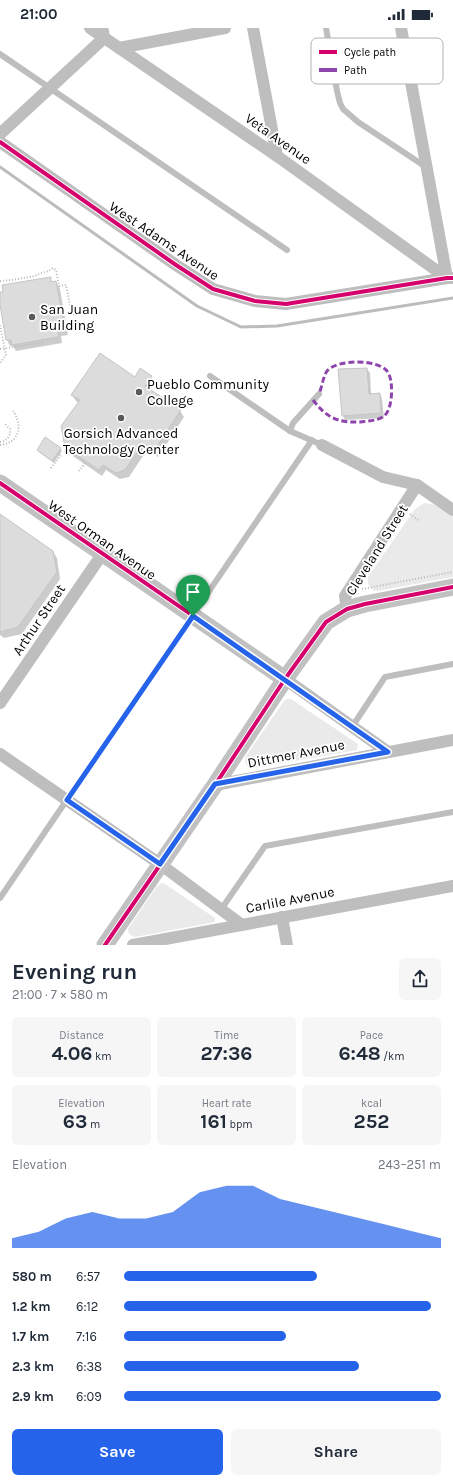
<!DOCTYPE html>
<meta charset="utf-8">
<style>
body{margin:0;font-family:Karla,sans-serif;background:#f6f6f7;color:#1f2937;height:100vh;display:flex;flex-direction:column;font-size:15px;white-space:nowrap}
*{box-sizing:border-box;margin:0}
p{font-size:13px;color:#747a83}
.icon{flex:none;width:22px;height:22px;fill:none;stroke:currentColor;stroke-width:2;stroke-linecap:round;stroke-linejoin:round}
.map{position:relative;height:917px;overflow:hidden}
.details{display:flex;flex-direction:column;background:#fff;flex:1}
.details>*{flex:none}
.pin{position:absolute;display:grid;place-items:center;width:34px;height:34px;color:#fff;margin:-41px -17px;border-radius:50% 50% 50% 0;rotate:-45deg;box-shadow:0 0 4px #0007}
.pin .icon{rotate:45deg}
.round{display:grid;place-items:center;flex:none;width:42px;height:42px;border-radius:6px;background:#f6f6f7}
.headline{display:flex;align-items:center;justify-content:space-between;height:68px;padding:0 12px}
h1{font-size:22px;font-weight:700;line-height:30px}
.stats{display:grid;grid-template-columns:repeat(3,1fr);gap:6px;height:68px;padding:4px 12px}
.stats div{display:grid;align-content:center;border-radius:6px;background:#f6f6f7;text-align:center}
.stats b{font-size:20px;font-weight:700}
.stats small{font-size:11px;font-weight:400}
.stats p{font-size:11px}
.chart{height:112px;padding:8px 12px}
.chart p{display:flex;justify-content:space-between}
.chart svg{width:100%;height:72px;margin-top:4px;fill:#2563eb;opacity:.7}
.button{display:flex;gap:8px;margin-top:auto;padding:8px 12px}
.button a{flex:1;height:46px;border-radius:6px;background:#2563eb;color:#fff;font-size:16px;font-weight:700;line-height:46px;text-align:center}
.button a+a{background:#f6f6f7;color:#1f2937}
ul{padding:0 12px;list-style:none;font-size:13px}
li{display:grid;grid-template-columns:64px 48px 1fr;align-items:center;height:30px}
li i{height:10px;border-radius:5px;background:#2563eb}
.status{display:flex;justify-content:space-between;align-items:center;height:28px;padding:0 20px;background:#fff;direction:ltr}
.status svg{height:11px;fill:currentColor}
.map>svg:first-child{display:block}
</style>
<div class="status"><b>21:00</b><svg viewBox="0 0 49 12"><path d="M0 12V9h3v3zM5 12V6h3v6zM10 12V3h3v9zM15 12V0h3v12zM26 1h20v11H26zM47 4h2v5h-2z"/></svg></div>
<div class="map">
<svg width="453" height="917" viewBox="0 0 453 917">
<rect width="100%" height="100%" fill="#fff"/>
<!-- green -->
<g fill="#eaeaea">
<path d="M425 475 435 477 453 489V549L378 563 373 562 368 556V549L415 481 421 477Z"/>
<path d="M287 671H291L358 716 357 722 255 740 248 739 245 734 246 728 284 673Z"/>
<path d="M162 855 165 856 215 890V894L135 909 129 906 128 901 157 858Z"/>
</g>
<!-- shadow -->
<g fill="#0003">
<path d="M50 250 53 255 56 254 60 261 68 307 61 308 62 315 16 323 13 318H10L7 312 0 265Z"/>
<path d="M367 341 370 345 371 366H380L382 371 384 390 345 392 343 388Z"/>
<path d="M151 349 155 355 150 362 180 383 184 389 158 429 147 422 129 449 120 451 106 442 102 448 70 426 66 419 79 375 76 373 72 367 135 350Z"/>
<path d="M60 420 62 423 54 435 40 425 38 422Z"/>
<path d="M0 487 53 524 57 530 60 551 22 606 4 610 0 607Z"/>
</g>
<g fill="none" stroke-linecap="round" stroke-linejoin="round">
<!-- stream -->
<path stroke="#bcbcbc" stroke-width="3" d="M0 139 197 278 241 299 277 298 453 270"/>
</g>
<!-- building -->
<g fill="#dcdcdc" stroke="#c5c5c5">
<path d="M51 249V254L56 253 65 301 58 302 59 309 12 317 11 312H6L0 277V264H3L2 257Z"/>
<path d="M100 325 135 349 140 340 152 348 145 358 181 382 154 423 143 416 125 442 116 445 103 437 99 442 65 419 61 398 80 372 71 367Z"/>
<path d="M367 340 369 366 380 365 381 385 342 388 338 341Z"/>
<path d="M45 409 61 420 52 433 37 422Z"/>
<path d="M0 486 53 523 57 544 18 599 0 604Z"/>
</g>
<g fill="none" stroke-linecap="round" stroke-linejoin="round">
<!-- path -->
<g stroke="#b8b8b8" stroke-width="2" stroke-dasharray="1 2" stroke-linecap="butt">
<path d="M0 253 12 252 35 248C41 244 47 245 53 240L56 242 59 258 66 257 72 287 84 284"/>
<path d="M0 297 6 327 0 335"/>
<path d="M0 321 44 314"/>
<path d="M0 414C7 413 11 408 10 401L4 395"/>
<path d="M0 417C20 415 23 397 13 383"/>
<path d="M51 440 61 427 57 425"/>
<path d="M79 443 86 434"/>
<path d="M410 486 418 492"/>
<path d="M362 561 453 544"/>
</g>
<!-- lane -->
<g stroke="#bebebe" stroke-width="6">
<path d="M326 0 337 63 340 75 343 81 358 94 426 139"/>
<path d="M0 26 287 222"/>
<path d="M210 348 290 403 322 417"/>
<path d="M290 403 293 395 319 366"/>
<path d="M352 699 385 649 453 636"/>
<path d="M0 870 312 412"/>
<path d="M222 880 265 818 453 784"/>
</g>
<!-- street -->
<g stroke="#bebebe" stroke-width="12">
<path d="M90 0 277 128 447 250"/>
<path d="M253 0 277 128"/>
<path d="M401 0 447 250"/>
<path d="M119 20 225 0"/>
<path d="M0 106 104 10 103 3"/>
<path d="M0 114 176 237 213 261 255 273 286 276 447 250H453"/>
<path d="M322 417 383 449 417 457 453 482"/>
<path d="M347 581 345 568 417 457"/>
<path d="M285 651 388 724"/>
<path d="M0 675 103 525"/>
<path d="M0 726 160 836 242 897"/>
<path d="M215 757 453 712"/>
<path d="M282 889 287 917"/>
<path d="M133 917 453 858"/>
</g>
<!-- secondary -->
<g stroke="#c1c1c1" stroke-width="17">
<path d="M0 455 285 651"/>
<path d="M105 917 215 757 285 651 326 594 347 581 365 576 453 559"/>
</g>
<!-- quiet -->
<path stroke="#8e44ad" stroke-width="3" stroke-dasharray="6 3" stroke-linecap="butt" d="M313 372C327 390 338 395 360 394 367 393 378 393 384 388 393 382 394 351 387 343 377 331 337 331 327 343 323 349 322 359 319 366"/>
<defs>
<g id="cycleway">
<path d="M0 114 176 237 213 261 255 273 286 276 447 250H453"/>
<path d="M0 455 285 651 388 724"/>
<path d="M105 917 215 757 285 651 326 594 347 581 365 576 453 559"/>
</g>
</defs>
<!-- cycleway casing -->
<use href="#cycleway" stroke="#fff" stroke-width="6"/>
<!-- cycleway -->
<use href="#cycleway" stroke="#d6006c" stroke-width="4"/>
</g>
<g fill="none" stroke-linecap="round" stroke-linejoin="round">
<defs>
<path id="route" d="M193 588 388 724 215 756 160 836 67 772Z"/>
</defs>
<!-- route casing -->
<use href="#route" stroke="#fff" stroke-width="8"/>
<!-- route -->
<use href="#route" stroke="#2563eb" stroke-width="5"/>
</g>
<!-- markers -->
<g fill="#595959" stroke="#fff" stroke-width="1.5">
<circle cx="32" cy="289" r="4"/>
<circle cx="139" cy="364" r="4"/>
<circle cx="121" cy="390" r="4"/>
</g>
<g text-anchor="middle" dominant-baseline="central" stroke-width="3.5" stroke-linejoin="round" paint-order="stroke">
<!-- street labels -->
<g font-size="14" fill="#000" stroke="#fff">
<text transform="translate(278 111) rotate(35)">Veta Avenue</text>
<text transform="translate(164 213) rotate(34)">West Adams Avenue</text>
<text transform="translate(102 512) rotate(35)">West Orman Avenue</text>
<text transform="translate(377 522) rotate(-58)">Cleveland Street</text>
<text transform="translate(39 592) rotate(-56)">Arthur Street</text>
<text transform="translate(296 726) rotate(-11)">Dittmer Avenue</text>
<text transform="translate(290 872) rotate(-11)">Carlile Avenue</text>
</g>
<!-- poi labels -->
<g font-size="14" fill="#000" stroke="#fff" text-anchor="start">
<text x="40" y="281">San Juan<tspan x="40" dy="16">Building</tspan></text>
<text x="147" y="356">Pueblo Community<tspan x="147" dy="16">College</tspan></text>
<text x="121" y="405" text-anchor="middle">Gorsich Advanced<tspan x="121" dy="16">Technology Center</tspan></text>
</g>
</g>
<!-- legend -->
<rect x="311" y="10" width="132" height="46" rx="6" fill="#fff" stroke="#b2b2b2" stroke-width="1"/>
<rect x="319" y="22" width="18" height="4" fill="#d6006c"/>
<rect x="319" y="40" width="18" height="4" fill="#8e44ad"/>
<g font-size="11" fill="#000">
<text x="344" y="28">Cycle path</text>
<text x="344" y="46">Path</text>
</g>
</svg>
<div class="pin" style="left:193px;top:588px;background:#1e9e55"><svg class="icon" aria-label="arrive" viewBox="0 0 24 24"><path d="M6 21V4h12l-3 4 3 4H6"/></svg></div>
</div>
<section class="details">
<div class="headline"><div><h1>Evening run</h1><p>21:00 · 7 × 580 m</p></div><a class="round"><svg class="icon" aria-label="share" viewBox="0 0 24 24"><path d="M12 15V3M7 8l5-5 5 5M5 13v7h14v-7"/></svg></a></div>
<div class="stats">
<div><p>Distance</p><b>4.06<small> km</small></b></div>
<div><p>Time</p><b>27:36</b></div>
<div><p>Pace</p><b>6:48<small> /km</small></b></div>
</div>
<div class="stats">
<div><p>Elevation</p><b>63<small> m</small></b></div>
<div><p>Heart rate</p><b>161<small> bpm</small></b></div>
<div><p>kcal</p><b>252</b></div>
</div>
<div class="chart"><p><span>Elevation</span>243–251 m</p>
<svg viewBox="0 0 160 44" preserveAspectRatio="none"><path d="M0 44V38L10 34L20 26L30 22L40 26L50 26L60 22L70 10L80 6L90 6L100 14L110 18L120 22L130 26L140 30L150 34L160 38V44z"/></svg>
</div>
<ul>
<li><b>580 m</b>6:57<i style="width:61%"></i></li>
<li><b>1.2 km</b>6:12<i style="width:97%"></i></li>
<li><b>1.7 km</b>7:16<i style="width:51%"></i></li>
<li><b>2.3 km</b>6:38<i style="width:74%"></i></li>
<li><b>2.9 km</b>6:09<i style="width:100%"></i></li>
</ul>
<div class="button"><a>Save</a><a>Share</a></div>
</section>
